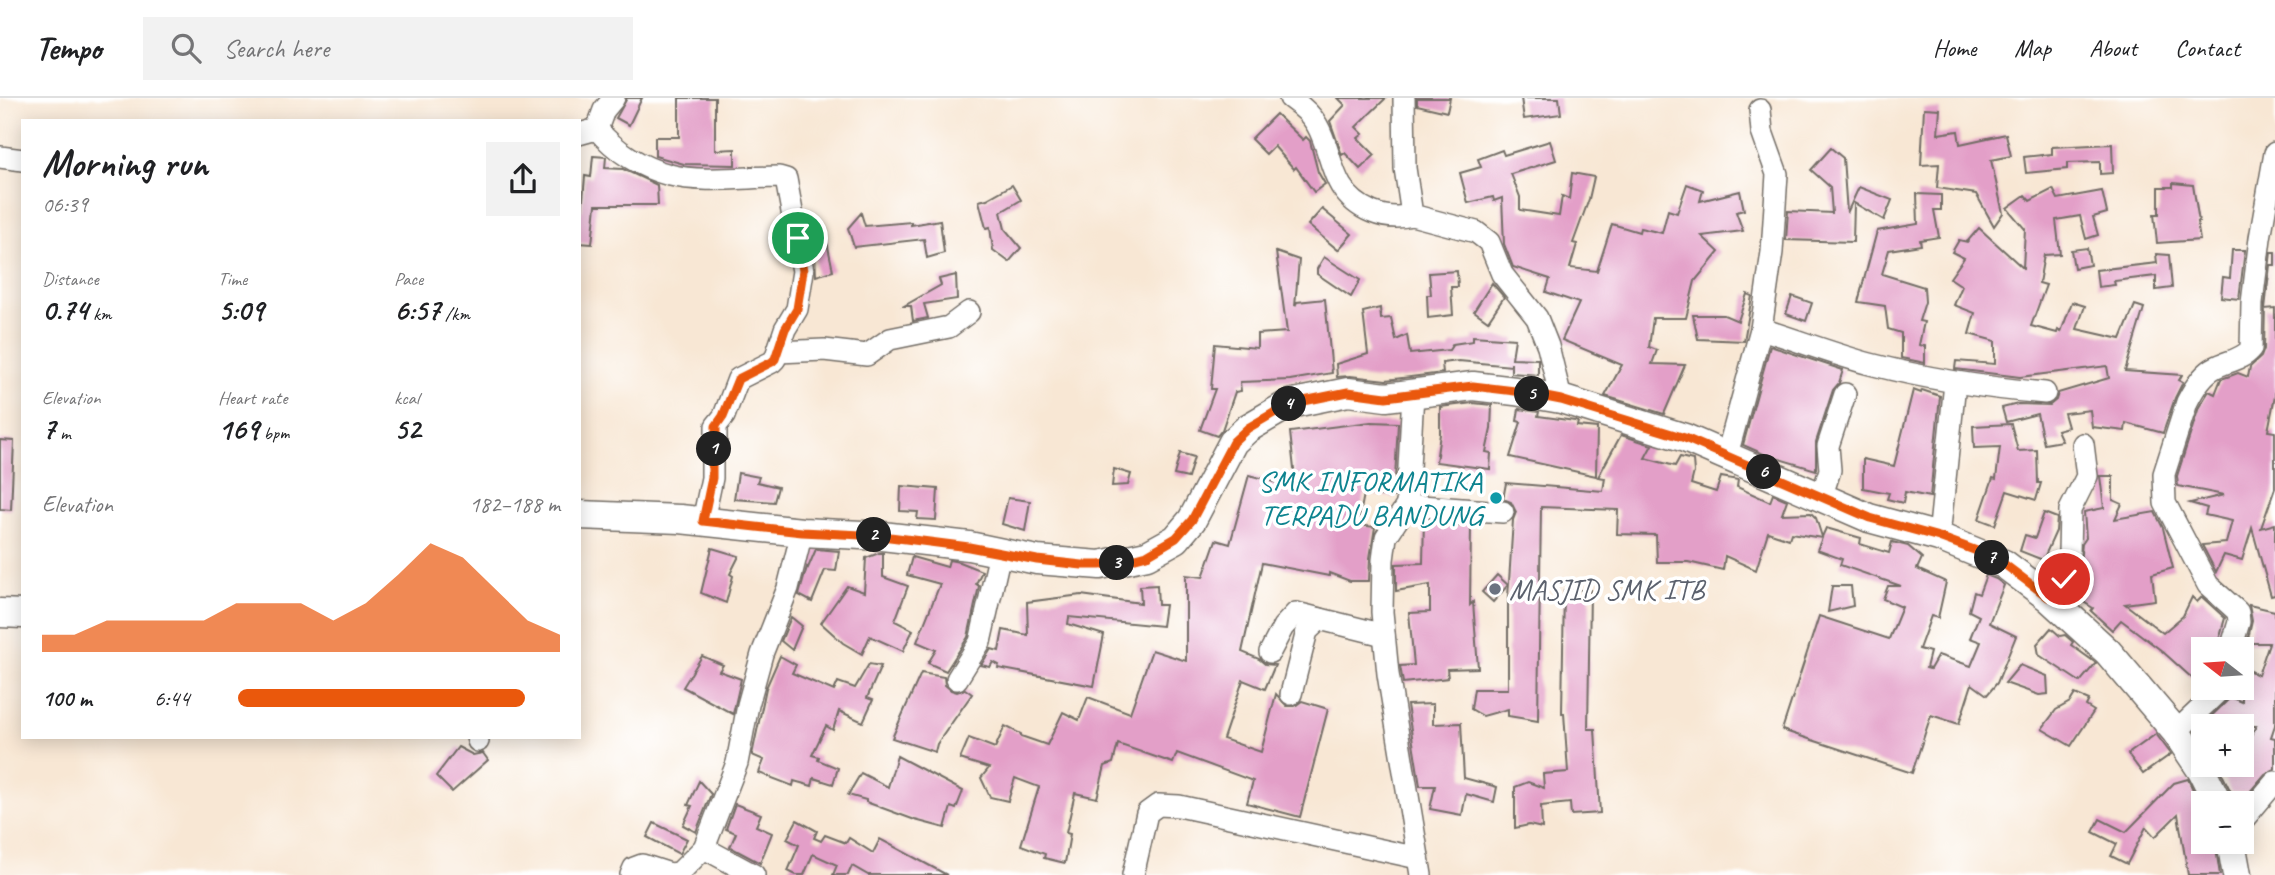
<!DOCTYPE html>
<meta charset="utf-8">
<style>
body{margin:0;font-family:Caveat,sans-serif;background:#f2f2f2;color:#202124;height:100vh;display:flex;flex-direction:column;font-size:26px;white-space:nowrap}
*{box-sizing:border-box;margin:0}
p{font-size:23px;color:#757577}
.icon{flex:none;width:38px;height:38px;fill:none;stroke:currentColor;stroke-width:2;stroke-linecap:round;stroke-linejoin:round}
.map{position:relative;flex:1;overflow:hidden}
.details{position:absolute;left:21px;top:21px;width:560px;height:620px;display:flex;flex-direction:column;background:#fff;border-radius:0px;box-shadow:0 4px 18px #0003}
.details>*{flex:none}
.needle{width:46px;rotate:287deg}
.fabs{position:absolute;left:2191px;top:539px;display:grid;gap:14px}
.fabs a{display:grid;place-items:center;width:63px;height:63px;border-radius:0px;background:#fff;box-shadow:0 4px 18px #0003;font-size:35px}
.pin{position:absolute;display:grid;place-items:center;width:60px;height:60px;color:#fff;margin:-30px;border:4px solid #fff;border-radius:50%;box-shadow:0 2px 7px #0007}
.km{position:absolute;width:35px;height:35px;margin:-18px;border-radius:50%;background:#222;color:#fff;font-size:19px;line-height:35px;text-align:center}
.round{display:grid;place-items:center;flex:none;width:74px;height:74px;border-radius:0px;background:#f2f2f2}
.headline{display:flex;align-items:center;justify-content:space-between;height:119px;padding:0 21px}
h1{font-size:38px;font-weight:700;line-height:52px}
.figures{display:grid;grid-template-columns:repeat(3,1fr);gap:10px;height:119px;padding:7px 21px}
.figures div{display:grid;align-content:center}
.figures b{font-size:30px;font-weight:700}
.figures small{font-size:19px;font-weight:400}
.figures p{font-size:19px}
.chart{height:196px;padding:14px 21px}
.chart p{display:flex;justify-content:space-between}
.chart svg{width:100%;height:126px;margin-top:7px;fill:#ea580c;opacity:.7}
ul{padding:0 21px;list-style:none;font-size:23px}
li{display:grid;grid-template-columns:112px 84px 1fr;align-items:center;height:52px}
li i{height:18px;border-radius:9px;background:#ea580c}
header{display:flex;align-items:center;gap:42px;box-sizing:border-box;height:98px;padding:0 35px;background:#fff;border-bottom:2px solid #e0e0e0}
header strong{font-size:33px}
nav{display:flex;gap:38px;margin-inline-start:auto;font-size:24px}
.search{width:490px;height:63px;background:#f2f2f2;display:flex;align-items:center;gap:18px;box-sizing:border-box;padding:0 24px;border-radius:0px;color:#757577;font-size:26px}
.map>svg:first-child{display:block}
</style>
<header>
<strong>Tempo</strong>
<div class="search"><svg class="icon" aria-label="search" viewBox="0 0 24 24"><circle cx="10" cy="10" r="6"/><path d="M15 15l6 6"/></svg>Search here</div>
<nav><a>Home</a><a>Map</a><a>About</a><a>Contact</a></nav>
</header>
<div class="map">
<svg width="2275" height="777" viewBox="0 0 2275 777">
<rect width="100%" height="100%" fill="#fff"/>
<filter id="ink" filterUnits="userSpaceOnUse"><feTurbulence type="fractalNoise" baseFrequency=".0143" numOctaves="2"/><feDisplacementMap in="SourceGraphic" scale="14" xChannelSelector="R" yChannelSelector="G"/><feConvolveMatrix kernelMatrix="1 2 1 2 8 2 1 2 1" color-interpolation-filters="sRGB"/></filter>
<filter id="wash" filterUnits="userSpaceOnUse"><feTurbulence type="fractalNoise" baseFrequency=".00686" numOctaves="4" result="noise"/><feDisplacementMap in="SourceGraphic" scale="28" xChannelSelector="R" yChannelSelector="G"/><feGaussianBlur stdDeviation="1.57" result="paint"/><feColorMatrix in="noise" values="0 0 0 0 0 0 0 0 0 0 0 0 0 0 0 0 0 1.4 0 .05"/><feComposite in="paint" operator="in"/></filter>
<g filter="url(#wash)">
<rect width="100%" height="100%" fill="#f8e7d4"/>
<g id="blocks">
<!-- building -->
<g fill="#e39fc8">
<path d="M627 0H642L629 27 616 20Z"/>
<path d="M679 0H715V52L735 51V67L684 66 655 58V39H679Z"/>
<path d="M1338 0H1386L1356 29 1363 36 1358 40 1375 57 1360 71 1345 55 1342 57 1330 23 1345 7Z"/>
<path d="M1417 0H1450L1447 14 1417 7Z"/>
<path d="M1521 0H1559L1561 16 1524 21Z"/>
<path d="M1924 10 1940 11 1938 36 1958 33 1960 46 2006 36 2011 58 1991 62 2003 115 1994 128 1976 96 1937 90 1939 66 1921 67Z"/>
<path d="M1276 16 1303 42 1306 39 1310 43 1318 74 1325 86 1314 94 1296 69 1294 71 1274 48 1266 56 1251 41Z"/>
<path d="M1550 43 1556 62 1511 76 1520 99V112L1559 118 1562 98 1569 101 1572 75 1594 79 1589 101 1573 145 1577 146 1570 170 1597 173 1612 126 1639 134 1640 130 1662 135 1668 112 1677 115 1687 86 1703 92 1700 103 1740 93 1744 112 1736 114 1743 133 1702 138 1719 154 1695 183 1686 220H1653L1649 249 1657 252 1652 266 1685 267 1664 316 1605 298 1622 267 1562 242 1579 205 1546 194 1550 181 1513 169 1504 146 1502 100 1494 103 1493 99 1468 105 1460 75 1481 69 1478 61 1502 52 1504 57Z"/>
<path d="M2112 46 2113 75 2100 76V64L2067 65V71L2026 75 2024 59 2052 56V49Z"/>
<path d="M1831 50 1843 60 1847 115 1859 89 1892 102 1884 122 1854 105 1853 144 1786 142 1788 113 1832 115 1830 89 1811 72Z"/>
<path d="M593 58 606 59 605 70 623 71 657 87 658 107H596L592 146 579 145V113L582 114 585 78 591 79Z"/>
<path d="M2173 85 2193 87 2199 124H2197L2200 142 2157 145 2154 116H2159V89H2173Z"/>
<path d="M1012 87 1021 102 1001 114 1005 131 1021 150 1009 164 993 152 990 129 986 130 979 103 987 101Z"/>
<path d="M2053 91 2058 101 2102 93 2107 115 2093 119 2098 137 2086 141 2080 118 2056 122 2060 156 2044 157 2039 185 2046 187 2031 228 2057 235 2058 232 2061 234 2072 204 2085 208 2077 231 2121 241 2135 207 2144 210 2125 273 2182 277 2179 282 2183 284 2175 300 2163 335 2126 325 2125 333 2092 329 2090 312 2064 315 2068 329 2057 332 2062 343 2044 346 2037 316 2006 324 2002 310 2018 306 2050 307 2056 302 2058 295 2109 280 2107 268 2020 279 1955 271 1956 263 1995 266V243L1969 236 1975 215 1954 207 1962 188 1950 180 1964 160 1952 154 1959 142 1967 144 1979 130 2023 170 2025 131 2007 110 2025 97 2030 103Z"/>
<path d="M1917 96 1941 97V112H1934L1939 139 1920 142 1921 147 1889 152 1882 176 1924 189 1925 204 1919 223 1924 224 1919 247 1925 248V265L1901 260V235L1888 231 1885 208 1858 204 1877 133 1918 126Z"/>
<path d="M1322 111 1352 136 1338 152 1308 127Z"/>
<path d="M861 115 865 128 911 124V127L940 122 944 155 927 160 924 141 854 149 848 130Z"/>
<path d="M814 134H825L833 173 816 178Z"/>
<path d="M2087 150 2090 167 2074 170 2071 152Z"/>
<path d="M2232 152H2245L2239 201 2221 199 2223 179 2230 180Z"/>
<path d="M1276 154 1299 162 1295 208 1297 204 1325 201 1332 275 1290 282 1240 284 1241 293 1235 294 1222 332 1217 338 1200 332 1215 291H1211L1215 246 1257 250V236L1287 234Z"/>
<path d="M2271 154H2275V167H2270L2265 211 2275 210V298L2268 333 2275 334V390L2261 430 2275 426V497L2271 498 2252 430 2242 462 2224 457 2216 474 2202 447 2226 445 2232 423 2205 417 2207 410 2190 405 2224 397 2178 388 2177 378 2199 309 2209 293 2215 296 2221 281 2230 278 2238 275 2248 279 2250 269 2261 259 2264 251 2265 206Z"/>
<path d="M2156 156 2169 157 2172 190 2156 192V178L2114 183 2115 187 2098 189 2096 172 2157 165Z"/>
<path d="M1324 159 1360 182 1351 199 1317 176V171Z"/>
<path d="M1457 173 1458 189H1451L1453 217 1428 220 1427 197H1431L1429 175Z"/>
<path d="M956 177 957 201 924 206 928 220 913 223 911 208H904L941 187 939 181Z"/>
<path d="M1492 185 1504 199 1488 223 1474 213Z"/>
<path d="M1747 196 1752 198 1744 243 1698 241 1693 217H1724L1738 223Z"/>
<path d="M1792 198 1812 205 1806 223 1786 216Z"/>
<path d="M1380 210 1381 221 1391 220 1396 242 1407 237 1410 256 1449 252 1453 246 1473 243V238L1515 241 1512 260 1538 261V277L1511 275V265V268L1459 263 1442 265 1443 275 1386 282 1350 278 1337 279 1336 266 1368 256 1363 214Z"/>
<path d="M1770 248 1843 272 1839 285 1833 292 1816 344V372L1766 357 1743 347Z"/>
<path d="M1913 292 1921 295 1922 292 1940 298 1930 399 1905 394 1903 405 1887 401 1889 395 1863 390V361L1894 368Z"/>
<path d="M1473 305 1492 307 1491 331 1486 354 1491 355 1490 371 1436 364 1440 336V309Z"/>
<path d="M1519 311 1539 314 1538 318 1575 323 1578 324 1577 328 1597 330 1596 378 1510 359 1521 324 1517 323Z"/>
<path d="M1371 324 1398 325 1394 399 1364 396 1358 427 1375 429 1370 460 1369 483H1350L1329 475V478L1262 465 1242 554 1259 561 1265 566 1275 567 1265 591 1243 582 1223 641 1261 654 1276 596 1287 608H1295L1302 603 1328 611 1300 719 1247 705 1253 683 1177 655 1173 665 1118 646 1113 665 1105 668 1097 700 1075 695 1066 735 1070 736 1065 765 1044 760 1045 756 1021 747 1039 689 1015 680 1008 703 990 699 981 680 989 670 960 661 969 640 995 650 1005 628 1021 636V638L1047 647 1063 614 1079 622 1088 599 1130 615 1152 552 1186 563V477L1203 479 1216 442 1230 446 1249 377 1296 390 1290 334Z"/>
<path d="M2011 326 2018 353 2037 352 2038 385H2041L2036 402 2007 393 1995 427 1979 421 1993 380 1996 381 2000 349 1974 350 1973 328Z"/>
<path d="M1621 337 1652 347 1645 360 1675 368 1680 359 1693 362 1694 374 1691 386 1716 394 1721 379 1738 382 1737 389 1770 404 1773 396 1787 402 1782 416 1811 415 1816 420 1822 439 1826 430 1861 440 1860 446 1889 455 1892 444 1908 448 1922 460 1917 471 1946 484 1938 520 1931 518 1919 551 1930 554 1926 570 1930 571 1938 557 1971 568 1981 544 1970 540 1979 518 1969 513 1974 494 1979 496 1986 477 1996 481 2004 487 1989 525 2016 538 1997 585 1987 597 1972 586 1959 626 1931 617 1912 675 1782 632 1819 518 1889 541 1902 509 1883 501 1888 488H1901L1840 467 1842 461 1817 452 1822 440 1791 435 1789 441 1768 434 1756 472 1725 458 1723 472 1688 464H1657L1656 437 1617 436 1618 412 1541 409 1538 623 1508 618V611L1483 618 1471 611 1474 591H1508V499L1513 422 1516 414 1511 404 1503 401 1506 385 1603 393 1605 380 1598 379Z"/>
<path d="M0 342 14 343 11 412 0 411Z"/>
<path d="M1180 355 1194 359 1188 380 1174 377Z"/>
<path d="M1114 371 1131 376 1128 387 1112 388Z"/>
<path d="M738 375 759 379 757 384 778 389 774 404 734 401Z"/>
<path d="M2100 378H2113V402L2122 406 2115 421 2155 414 2163 430 2173 470 2152 476 2155 502 2125 506 2163 535 2183 518 2192 499 2197 504 2202 499 2225 520 2218 545H2196L2203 548V590L2162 553 2121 522 2112 532 2091 513 2093 510 2074 498 2086 480 2079 474 2082 446 2086 440 2084 414 2104 410Z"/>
<path d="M901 388 938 391 936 422 917 421 918 414 900 413Z"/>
<path d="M1008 400 1030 403 1025 433 1002 426Z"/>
<path d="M2044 415 2057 420 2056 433 2043 462 2020 453 2025 437 2035 440Z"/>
<path d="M1424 421 1440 423V430L1471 426 1470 507 1473 504 1478 570 1447 571 1448 580 1403 585 1400 568 1414 567 1409 515 1430 514V487L1396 493V466L1423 465Z"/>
<path d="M712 450 739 458 730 476 733 478 726 505 701 495Z"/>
<path d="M816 451 839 453 836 473 825 472 812 504 799 497 807 469 808 470Z"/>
<path d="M879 455H883V479L908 488 895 523 913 532 903 553 870 538 862 556 843 545 821 525 847 488 864 494 866 460Z"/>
<path d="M912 459 947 469 949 462 959 464 982 473 976 486 979 488 968 539 946 573 928 565 936 552 917 544 940 486 907 477Z"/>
<path d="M1497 477 1508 487 1493 504 1482 494Z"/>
<path d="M1157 487 1158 507H1165L1162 528 1069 519 1068 526 1104 537 1094 588 998 570 999 567 993 564 990 569 981 567 991 551 999 553 1003 532 1028 537 1027 504 1081 497 1141 505 1140 488Z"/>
<path d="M1832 488H1851L1853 508 1828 514Z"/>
<path d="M1564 492H1590L1588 631H1595L1600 715 1571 717 1570 705 1541 708 1542 730 1529 727 1515 730V689L1528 684 1544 690 1543 676 1568 674 1564 615H1562Z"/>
<path d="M2249 507 2275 513V627L2271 639 2275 640V671L2265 676 2249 695 2231 694 2218 668 2242 667V654L2256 628H2203V640L2201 642 2196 633 2231 599 2242 604V569L2258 577 2269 545H2247L2252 523Z"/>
<path d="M791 519 802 528 792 552 781 543Z"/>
<path d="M2051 530 2060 538 2065 537 2073 544 2071 547 2096 565 2080 584 2039 557 2037 546Z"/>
<path d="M702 558 723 567 719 573 741 581 733 616 683 589Z"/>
<path d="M780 558 796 567 792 575 834 593 838 584 855 590 869 566 881 568 867 600 873 602 863 624 839 613 833 632 826 628 812 657 819 659 818 662 838 670 833 686 814 680 812 688 794 683 793 688 759 675 764 662 752 657 766 590Z"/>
<path d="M2020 567 2047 578 2048 596 2039 597 2005 585Z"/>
<path d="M921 575 944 579 945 587 951 592 957 594 965 591 972 596 937 646 935 654 892 640Z"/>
<path d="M2075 596 2089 602 2086 608 2094 613 2071 648 2042 631 2056 612 2070 604Z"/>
<path d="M1433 606V626L1461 625 1464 680 1497 689 1494 704 1466 696 1462 717 1430 711 1435 688H1420L1407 607Z"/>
<path d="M2156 636 2171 656 2143 676 2128 656Z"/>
<path d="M458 649 473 657 483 655 488 662 452 694 436 678Z"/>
<path d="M897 658 963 693 956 711 951 709 945 730 915 722 866 704V702L848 697 861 675 888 689Z"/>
<path d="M2188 681 2203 713V744H2215L2220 777H2188L2178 716 2155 739 2146 729 2127 766 2111 758 2117 746 2093 734 2100 721 2126 734 2174 685Z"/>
<path d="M699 683 711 696 696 734 683 727 692 708 688 707Z"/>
<path d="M735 706 761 716 756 728 772 735 760 765 730 749 736 735 726 731Z"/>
<path d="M797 722 817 733 814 740 821 743 825 737 846 745 849 740 873 755 880 741 947 777H868L852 768 848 777H833L837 767 813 756 804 777H796L788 773 799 747 787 741Z"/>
<path d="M654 725 687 741 679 756 647 739Z"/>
</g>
</g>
</g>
<g filter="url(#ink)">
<use href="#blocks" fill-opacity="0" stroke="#736d66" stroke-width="2"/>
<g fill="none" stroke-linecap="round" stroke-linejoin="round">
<defs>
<g id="minor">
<path d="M1290 0C1300 7 1311 16 1317 27 1328 46 1330 70 1341 88 1356 112 1385 124 1412 117"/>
<path d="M1404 0 1405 70 1412 117 1476 134 1489 144 1502 176 1537 220 1548 248 1561 301"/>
<path d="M597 31 604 12 614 0"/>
<path d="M579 36 597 31C615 53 642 70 670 77 699 85 748 79 779 79L786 81 803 173 797 211 785 231 775 261 772 264 738 281 724 318 716 328V342L712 360V380L703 423"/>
<path d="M0 59 23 62"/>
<path d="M1761 231C1797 242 1833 256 1870 266 1928 281 1986 290 2045 295"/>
<path d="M778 254 824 252 867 257 890 241 949 229 969 214"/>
<path d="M1413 295 1407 407 1503 414"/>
<path d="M1727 357 1761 231 1772 154 1777 76 1762 34 1760 12"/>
<path d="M1821 400 1830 372 1828 348 1845 296"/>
<path d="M1407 407 1386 439 1383 462 1382 514 1388 576 1421 777"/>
<path d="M1939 439 1955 285"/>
<path d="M2048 499 2064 481 2069 455 2070 412 2087 378 2083 346"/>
<path d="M2231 551 2239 524 2238 514 2208 487 2165 405 2164 376 2187 304C2193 292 2203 275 2216 269 2228 263 2242 262 2251 251L2252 205 2260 140 2275 55"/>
<path d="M1270 554 1283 529 1296 515 1384 537"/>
<path d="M957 581 980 544 1000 455"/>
<path d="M1291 596 1307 533 1320 521"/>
<path d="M2176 634 2222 590"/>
<path d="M477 639 478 643"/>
<path d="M2242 723 2275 684"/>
<path d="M704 750 754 777"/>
<path d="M631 777 634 770 642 767 670 776 679 775 704 750 737 665 748 607 762 556 788 490 802 434"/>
<path d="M1133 777 1147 715 1158 707 1179 708 1418 760"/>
</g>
<g id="major">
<path d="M579 417 680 421 802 434 882 438 969 448 1037 462 1100 467 1147 457 1176 441 1192 422 1233 344 1248 330 1289 306 1348 294 1386 299 1473 288 1515 293 1561 301 1685 340 1869 420 1939 439 2004 466 2048 499 2108 554 2176 634 2202 673 2218 705"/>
<path d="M0 515 23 516"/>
<path d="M2231 744 2237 777"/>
</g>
</defs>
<!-- minor casing -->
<use href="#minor" stroke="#736d66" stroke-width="24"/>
<!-- major casing -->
<use href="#major" stroke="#736d66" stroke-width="31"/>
<!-- minor -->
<use href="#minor" stroke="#fff" stroke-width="21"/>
<!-- major -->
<use href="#major" stroke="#fff" stroke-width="28"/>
</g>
</g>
<g fill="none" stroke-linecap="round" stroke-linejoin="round" filter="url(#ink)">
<defs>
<path id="route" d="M798 140 803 173 797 211 785 231 775 261 772 264 738 281 723 318 716 328V342L712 360V380L703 423 802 434 882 438 969 449 1037 462 1082 467H1100L1121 464 1147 457 1176 440 1192 422 1233 344 1248 330 1289 306 1348 294 1386 299 1473 288 1515 293 1561 302 1685 340 1870 420 1939 439 1985 456 2004 466 2048 499 2064 481"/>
</defs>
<!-- route casing -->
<use href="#route" stroke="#fff" stroke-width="14"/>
<!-- route -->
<use href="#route" stroke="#ea580c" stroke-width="9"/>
</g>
<!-- markers -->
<circle fill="#0f9aa8" stroke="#fff" stroke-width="2.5" cx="1496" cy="400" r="7"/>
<circle fill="#6b7280" stroke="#fff" stroke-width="2.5" cx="1495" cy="491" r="7"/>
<g text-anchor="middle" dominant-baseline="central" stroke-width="7" stroke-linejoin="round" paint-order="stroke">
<!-- culture labels -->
<g font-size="30" fill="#0d838f" stroke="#fff" text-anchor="end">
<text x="1482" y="383">SMK INFORMATIKA<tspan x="1482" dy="34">TERPADU BANDUNG</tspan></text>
</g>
<!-- worship labels -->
<g font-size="30" fill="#5b616d" stroke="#fff" text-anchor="start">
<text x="1509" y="491">MASJID SMK ITB</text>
</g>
</g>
</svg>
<div class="fabs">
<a><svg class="needle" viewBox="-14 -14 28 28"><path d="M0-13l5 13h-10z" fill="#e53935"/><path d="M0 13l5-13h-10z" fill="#757577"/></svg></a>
<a>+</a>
<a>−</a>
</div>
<div class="pin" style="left:798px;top:140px;background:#1e9e55"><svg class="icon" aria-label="arrive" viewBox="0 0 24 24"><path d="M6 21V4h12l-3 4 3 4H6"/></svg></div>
<div class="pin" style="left:2064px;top:481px;background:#d93025"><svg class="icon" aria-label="check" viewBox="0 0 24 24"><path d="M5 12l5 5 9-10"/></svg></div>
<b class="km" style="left:714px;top:351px">1</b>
<b class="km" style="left:874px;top:437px">2</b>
<b class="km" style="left:1117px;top:465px">3</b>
<b class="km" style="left:1289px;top:306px">4</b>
<b class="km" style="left:1532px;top:296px">5</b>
<b class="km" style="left:1764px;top:374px">6</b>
<b class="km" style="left:1992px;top:460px">7</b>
<section class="details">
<div class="headline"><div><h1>Morning run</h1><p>06:39</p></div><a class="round"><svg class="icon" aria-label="share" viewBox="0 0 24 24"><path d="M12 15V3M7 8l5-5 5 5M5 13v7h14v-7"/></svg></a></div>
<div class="figures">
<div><p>Distance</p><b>0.74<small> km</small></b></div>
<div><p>Time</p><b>5:09</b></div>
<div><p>Pace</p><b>6:57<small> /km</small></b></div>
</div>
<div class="figures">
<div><p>Elevation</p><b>7<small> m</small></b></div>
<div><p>Heart rate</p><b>169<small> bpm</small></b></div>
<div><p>kcal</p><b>52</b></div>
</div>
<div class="chart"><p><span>Elevation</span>182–188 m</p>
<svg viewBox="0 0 160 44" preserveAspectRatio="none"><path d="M0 44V38L10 38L20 33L30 33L40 33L50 33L60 27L70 27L80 27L90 33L100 27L110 17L120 6L130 11L140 22L150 33L160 38V44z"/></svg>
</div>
<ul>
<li><b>100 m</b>6:44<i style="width:89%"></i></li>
</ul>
</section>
</div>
